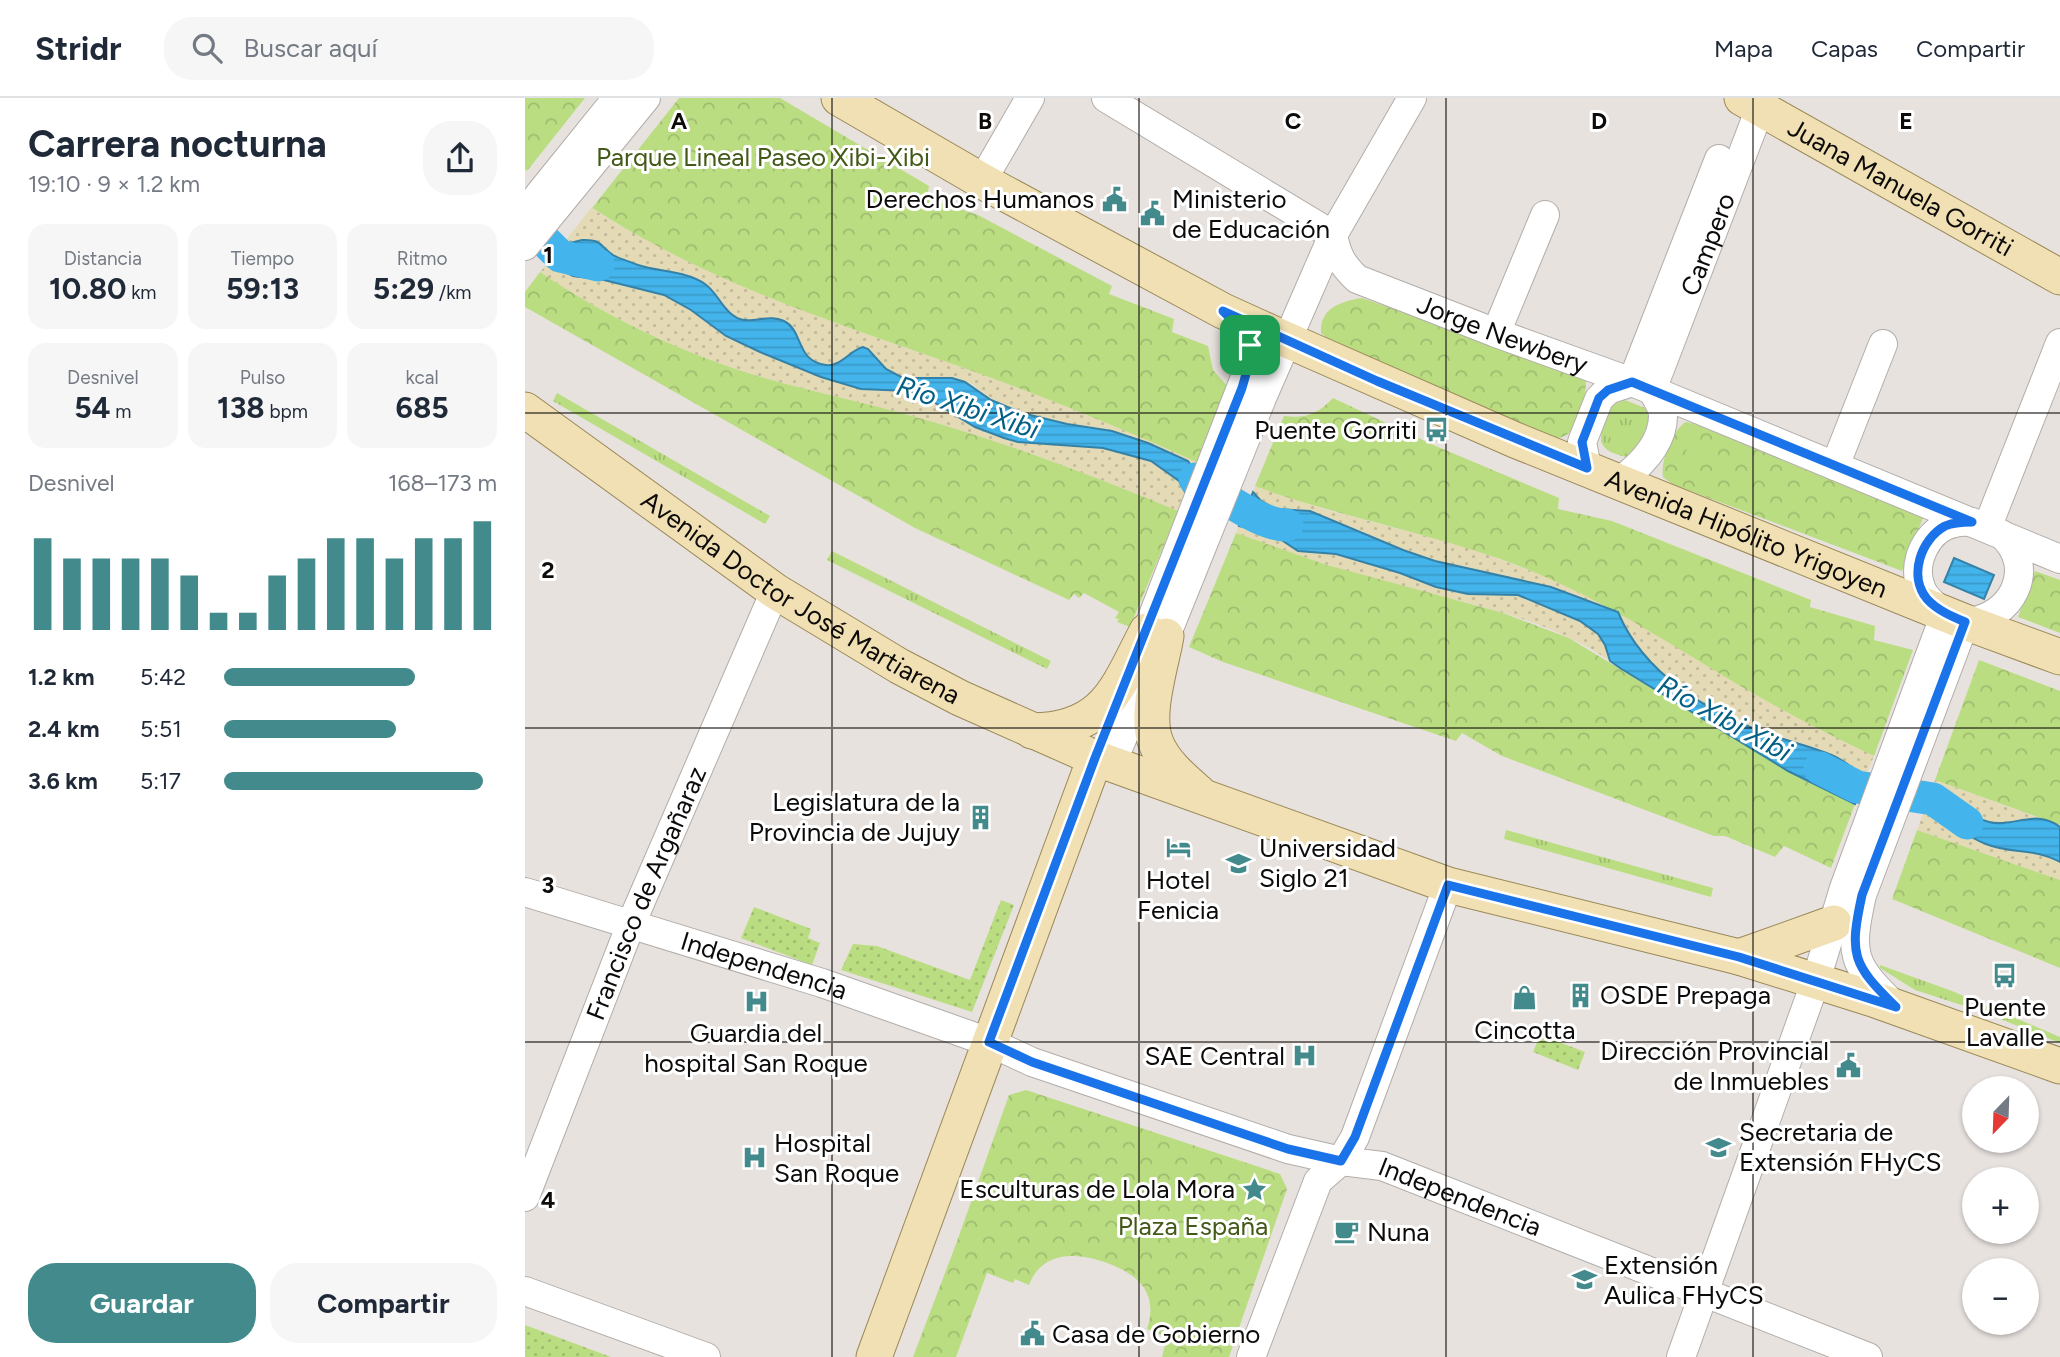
<!DOCTYPE html>
<html lang="es">
<meta charset="utf-8">
<style>
body{margin:0;font-family:Figtree,sans-serif;background:#f6f6f7;color:#1f2937;height:100vh;display:flex;flex-direction:column;font-size:26px;white-space:nowrap}
*{box-sizing:border-box;margin:0}
p{font-size:23px;color:#747a83}
.icon{flex:none;width:38px;height:38px;fill:none;stroke:currentColor;stroke-width:2;stroke-linecap:round;stroke-linejoin:round}
.map{position:relative;flex:1;overflow:hidden}
.panel{display:flex;flex-direction:column;background:#fff;width:525px}
.panel>*{flex:none}
.needle{width:46px;rotate:203deg}
.fabs{position:absolute;left:1437px;top:978px;display:grid;gap:14px}
.fabs a{display:grid;place-items:center;width:77px;height:77px;border-radius:50%;background:#fff;box-shadow:0 2px 5px #0004;font-size:35px}
.pin{position:absolute;display:grid;place-items:center;width:60px;height:60px;color:#fff;margin:-30px;border-radius:14px;box-shadow:0 4px 10px #0006}
.round{display:grid;place-items:center;flex:none;width:74px;height:74px;border-radius:28px;background:#f6f6f7}
.head{display:flex;align-items:center;justify-content:space-between;height:119px;padding:0 28px}
h1{font-size:38px;font-weight:700;line-height:52px}
.metrics{display:grid;grid-template-columns:repeat(3,1fr);gap:10px;height:119px;padding:7px 28px}
.metrics div{display:grid;align-content:center;border-radius:18px;background:#f6f6f7;text-align:center}
.metrics b{font-size:30px;font-weight:700}
.metrics small{font-size:19px;font-weight:400}
.metrics p{font-size:19px}
.chart{height:196px;padding:14px 28px}
.chart p{display:flex;justify-content:space-between}
.chart svg{width:100%;height:126px;margin-top:7px;stroke:#428a8b;stroke-width:6}
.cta{display:flex;gap:14px;margin-top:auto;padding:14px 28px}
.cta a{flex:1;height:80px;border-radius:28px;background:#428a8b;color:#fff;font-size:28px;font-weight:700;line-height:80px;text-align:center}
.cta a+a{background:#f6f6f7;color:#1f2937}
ul{padding:0 28px;list-style:none;font-size:23px}
li{display:grid;grid-template-columns:112px 84px 1fr;align-items:center;height:52px}
li i{height:18px;border-radius:9px;background:#428a8b}
header{display:flex;align-items:center;gap:42px;box-sizing:border-box;height:98px;padding:0 35px;background:#fff;border-bottom:2px solid #e0e1e3}
header strong{font-size:33px}
nav{display:flex;gap:38px;margin-inline-start:auto;font-size:24px}
.search{width:490px;height:63px;background:#f6f6f7;display:flex;align-items:center;gap:18px;box-sizing:border-box;padding:0 24px;border-radius:28px;color:#747a83;font-size:26px}
main{display:flex;flex:1;min-height:0}
.map>svg:first-child{display:block}
</style>
<header>
<strong>Stridr</strong>
<div class="search"><svg class="icon" aria-label="search" viewBox="0 0 24 24"><circle cx="10" cy="10" r="6"/><path d="M15 15l6 6"/></svg>Buscar aquí</div>
<nav><a>Mapa</a><a>Capas</a><a>Compartir</a></nav>
</header>
<main>
<section class="panel">
<div class="head"><div><h1>Carrera nocturna</h1><p>19:10 · 9 × 1.2 km</p></div><a class="round"><svg class="icon" aria-label="share" viewBox="0 0 24 24"><path d="M12 15V3M7 8l5-5 5 5M5 13v7h14v-7"/></svg></a></div>
<div class="metrics">
<div><p>Distancia</p><b>10.80<small> km</small></b></div>
<div><p>Tiempo</p><b>59:13</b></div>
<div><p>Ritmo</p><b>5:29<small> /km</small></b></div>
</div>
<div class="metrics">
<div><p>Desnivel</p><b>54<small> m</small></b></div>
<div><p>Pulso</p><b>138<small> bpm</small></b></div>
<div><p>kcal</p><b>685</b></div>
</div>
<div class="chart"><p><span>Desnivel</span>168–173 m</p>
<svg viewBox="0 0 160 44" preserveAspectRatio="none"><path d="M5 44V12M15 44V19M25 44V19M35 44V19M45 44V19M55 44V25M65 44V38M75 44V38M85 44V25M95 44V19M105 44V12M115 44V12M125 44V19M135 44V12M145 44V12M155 44V6"/></svg>
</div>
<ul>
<li><b>1.2 km</b>5:42<i style="width:70%"></i></li>
<li><b>2.4 km</b>5:51<i style="width:63%"></i></li>
<li><b>3.6 km</b>5:17<i style="width:95%"></i></li>
</ul>
<div class="cta"><a>Guardar</a><a>Compartir</a></div>
</section>
<div class="map">
<svg width="1535" height="1259" viewBox="0 0 1535 1259">
<defs>
<pattern id="grass-tufts" width="24" height="20" patternUnits="userSpaceOnUse" patternTransform="scale(1.75)"><rect width="24" height="20" fill="#badd82"/><path d="M3 7l-1-3M5 7V3M7 7l1-3M15 17l-1-3M17 17v-4M19 17l1-3" fill="none" stroke="#9fbc6f"/></pattern>
<pattern id="sand-dots" width="8" height="8" patternUnits="userSpaceOnUse" patternTransform="scale(1.75)"><rect width="8" height="8" fill="#e4dab5"/><path d="M2 2h.1M6 6h.1" fill="none" stroke="#c2ba9a" stroke-width="1.8" stroke-linecap="round"/></pattern>
<pattern id="park-crowns" width="20" height="18" patternUnits="userSpaceOnUse" patternTransform="scale(1.75)"><rect width="20" height="18" fill="#badd82"/><path d="M2 6a3 3 0 1 1 6 0M12 15a3 3 0 1 1 6 0" fill="none" stroke="#9fbc6f"/></pattern>
<pattern id="garden-dots" width="8" height="8" patternUnits="userSpaceOnUse" patternTransform="scale(1.75)"><rect width="8" height="8" fill="#badd82"/><path d="M2 2h.1M6 6h.1" fill="none" stroke="#9fbc6f" stroke-width="1.8" stroke-linecap="round"/></pattern>
<pattern id="water-rules" width="6" height="5" patternUnits="userSpaceOnUse" patternTransform="scale(1.75)"><rect width="6" height="5" fill="#44b5ec"/><path d="M0 2.5h6" fill="none" stroke="#3a9ac9"/></pattern>
</defs>
<rect width="100%" height="100%" fill="#e8e2df"/>
<!-- grass -->
<g fill="url(#grass-tufts)">
<path d="M32 295 245 418 240 426 28 303Z"/>
<path d="M1100 302 1120 310 1124 320 1113 354 1102 359C1064 351 1076 335 1087 307Z"/>
<path d="M307 453 526 563 522 571 302 462Z"/>
<path d="M981 732 1188 790 1186 799 979 741Z"/>
<path d="M1355 867 1427 893 1535 939V945L1458 914 1390 892 1355 870Z"/>
</g>
<!-- sand -->
<g fill="url(#sand-dots)">
<path d="M66 110C197 192 329 230 472 282 540 307 607 335 674 365L670 373 663 363 623 345 587 333 542 326 497 315 466 302 447 286 427 280H378L361 271 338 249 307 267C282 266 276 250 267 229L237 220 222 224 216 222 197 208 181 186 164 177 130 172 88 157 72 143H50L37 147Z"/>
<path d="M23 165 34 172C71 182 112 185 147 201 167 210 187 232 204 239 267 263 335 273 397 298 425 309 447 330 477 339 531 356 631 335 661 396L653 413C568 378 483 345 394 320 336 303 277 292 220 274 146 250 79 217 15 174Z"/>
<path d="M731 388 798 411 942 449 1022 479 1080 507 1066 506 1026 489 910 463 878 452 831 431 773 411H751L736 403 728 394Z"/>
<path d="M714 428 746 435 773 453 811 456 875 475 911 489 943 496 993 497 1055 523 1073 536 1080 547 1085 563C1019 518 935 504 859 484 809 470 760 453 711 435Z"/>
<path d="M1093 514 1248 606 1349 658 1340 679C1329 671 1318 661 1304 656 1281 647 1256 641 1233 632 1176 611 1117 571 1093 514Z"/>
<path d="M1410 682 1516 721C1501 721 1486 725 1471 725 1451 725 1426 699 1408 688Z"/>
<path d="M1399 713C1422 718 1438 738 1461 746 1485 756 1512 750 1535 764V782L1392 732Z"/>
</g>
<!-- park -->
<g fill="url(#park-crowns)">
<path d="M0 0H60L2 73 0 71Z"/>
<path d="M154 0H255L404 88 402 100 453 117 587 188 584 196 649 221 647 234 683 248 688 272 705 291 674 365C607 335 540 307 472 282 329 230 197 193 67 110Z"/>
<path d="M15 174C79 217 146 250 220 274 277 292 336 303 394 320 483 345 568 378 653 413L605 529 592 524 594 521 590 520 594 514 559 495 554 500 549 496 544 502 390 430 0 209V194Z"/>
<path d="M837 200 1055 276 1061 282C1061 301 1055 340 1031 340L804 242 796 235C794 210 817 203 837 200Z"/>
<path d="M808 300 906 346 1034 400 1033 411 1087 423 1286 502 1285 509 1350 528 1349 542 1388 552 1349 658C1307 638 1266 617 1226 594 1159 555 1095 512 1023 480 929 438 827 424 730 388L759 318C780 321 793 316 808 300Z"/>
<path d="M1161 324 1170 326 1398 420 1377 473 1147 386 1138 379C1135 364 1147 332 1161 324Z"/>
<path d="M711 435 802 467 975 514 1044 540 1238 658 1283 684 1330 706 1306 770 1259 748 1250 759 1200 738H1189L977 658 937 635 931 643 698 564 664 549Z"/>
<path d="M1510 473 1535 482V535L1493 519Z"/>
<path d="M1454 562 1535 593V727L1410 682Z"/>
<path d="M1392 732 1535 782V870L1367 801Z"/>
<path d="M501 992 755 1076 762 1091 704 1259H637L642 1239 622 1231C634 1195 613 1176 582 1165 553 1154 517 1152 504 1187L490 1181 488 1185 462 1175 431 1259H388L431 1146 484 997Z"/>
</g>
<!-- garden -->
<g fill="url(#garden-dots)">
<path d="M476 802 489 807 447 914 316 872 328 846 352 848 445 882Z"/>
<path d="M229 809 286 831 283 840 295 845 287 867 216 840Z"/>
<path d="M1015 937 1060 954 1053 972 1008 954Z"/>
<path d="M0 1227 86 1259H0Z"/>
</g>
<!-- pitch -->
<path fill="#badd82" d="M1165 344 1183 351 1171 375 1155 367Z"/>
<!-- water -->
<g fill="url(#water-rules)" stroke="#3482a8" stroke-width="2">
<path d="M57 142C78 141 74 148 88 157 95 161 106 164 113 167 134 174 162 173 180 186 193 195 197 212 212 220 227 227 243 215 259 223 279 233 270 263 301 267 316 269 325 252 338 249L343 251 361 271 378 280H427L440 284 466 302 497 315 542 326 587 333 623 345 663 363 670 374 661 396 654 383 626 363 578 350 493 344 479 340 450 329 397 297 383 293 336 291 296 279 235 254 201 238 166 212 139 197 79 182 48 178 23 165 37 147Z"/>
<path d="M728 394 736 403 751 411 785 413 878 452 910 463 1026 489 1093 514C1118 575 1182 614 1243 636 1263 643 1284 648 1304 656 1318 661 1329 671 1340 679L1330 706 1263 673 1095 570 1085 563 1080 547 1073 536 1055 523 993 497 943 496 911 489 875 475 811 456 773 453 746 435 714 428Z"/>
<path d="M1429 460 1469 477 1459 501 1419 484Z"/>
<path d="M1408 688C1417 693 1429 699 1437 705 1447 713 1451 721 1464 724 1488 730 1511 710 1535 729V764C1511 750 1485 756 1461 746 1438 738 1422 718 1399 713Z"/>
</g>
<g fill="none" stroke-linecap="round" stroke-linejoin="round">
<!-- river -->
<g stroke="#44b5ec" stroke-width="33">
<path d="M0 123 35 158 73 167"/>
<path d="M670 381C693 395 736 428 762 427"/>
<path d="M1295 670 1332 689 1408 701 1442 725"/>
</g>
<defs>
<g id="minor">
<path id="s1" d="M581 0 808 137C812 157 817 167 832 181L971 235 1107 284 1535 461"/>
<path d="M457 83 505 0"/>
<path d="M0 114 92 0"/>
<path d="M0 148 121 0"/>
<path d="M971 235 1020 117"/>
<path d="M1107 284 1194 61"/>
<path id="s2" d="M1127 292 1239 0"/>
<path d="M1310 368 1358 246"/>
<path d="M1062 370 1057 344 1074 301 1083 292 1107 284"/>
<path d="M1095 383C1115 368 1138 346 1138 318 1138 310 1131 299 1127 292"/>
<path d="M1462 430 1535 245"/>
<path d="M615 551 722 274C729 247 719 233 700 215"/>
<path d="M586 667 641 538 737 300 808 137 887 0"/>
<path id="s3" d="M0 794 297 885 464 944 507 964 763 1051 816 1063 857 1068 1343 1259"/>
<path d="M1370 908C1326 866 1324 856 1337 797L1440 524C1487 522 1514 469 1476 436"/>
<path id="s4" d="M0 1099 106 826 250 493"/>
<path d="M0 1193 181 1259"/>
<path d="M726 1259 793 1083 816 1063 830 1039 923 787"/>
<path d="M1156 1259 1291 882 1319 790 1420 516C1411 508 1401 502 1397 492 1385 466 1402 430 1430 425 1436 423 1442 424 1447 424"/>
</g>
<g id="major">
<path id="s5" d="M314 0 457 83 698 213 762 242 990 342 1440 524 1535 559"/>
<path id="s6" d="M1217 0 1535 179"/>
<path id="s7" d="M0 312 250 493 374 568 435 600 570 660 923 787 1214 859 1348 901 1535 968"/>
<path d="M641 538C636 568 619 617 631 645 639 665 657 680 673 694"/>
<path d="M507 633C581 632 592 590 622 533"/>
<path d="M1214 859 1309 825"/>
<path d="M349 1259 570 660"/>
</g>
</defs>
<!-- minor casing -->
<use href="#minor" stroke="#b2ada9" stroke-width="30"/>
<!-- major casing -->
<use href="#major" stroke="#9a8857" stroke-width="37"/>
<!-- minor -->
<use href="#minor" stroke="#fff" stroke-width="28"/>
<!-- major -->
<use href="#major" stroke="#f0e0b3" stroke-width="35"/>
</g>
<g fill="none" stroke-linecap="round" stroke-linejoin="round">
<defs>
<path id="route" d="M698 213 852 283 1062 370 1057 344 1074 300 1083 292 1107 284 1447 424C1438 424 1429 424 1420 428 1396 441 1383 478 1402 501 1412 512 1426 518 1440 524L1337 797C1324 857 1327 866 1371 909L1214 859 923 787 830 1039 816 1063 763 1051 507 964 464 944 570 660 717 290C729 249 730 244 698 213Z"/>
</defs>
<!-- route casing -->
<use href="#route" stroke="#fff" stroke-width="14"/>
<!-- route -->
<use href="#route" stroke="#1a73e8" stroke-width="9"/>
</g>
<!-- grid -->
<path fill="none" stroke="#0d0b0a" stroke-width="2" stroke-opacity="0.55" d="M307 0V1259M614 0V1259M921 0V1259M1228 0V1259M0 315H1535M0 630H1535M0 944H1535"/>
<!-- icons -->
<defs>
<symbol id="civic-bare" viewBox="-9 -9 18 18"><path d="M-.6-6.5H3V-4.5H.6V-3L4-1V1h2V6H-6V1h2V-1L-.6-3ZM-1.2 2.5V6h2.4V2.5Z" fill="#428a8b" stroke="#fff" stroke-width="2.5" paint-order="stroke"/></symbol>
<symbol id="bus-bare" viewBox="-9 -9 18 18"><path d="M-5-6H5V4H4V6H2V4H-2V6H-4V4H-5ZM-3.5-4V0h7V-4ZM-3.5 1.2v1.5H-2V1.2ZM2 1.2v1.5H3.5V1.2Z" fill="#428a8b" stroke="#fff" stroke-width="2.5" paint-order="stroke"/></symbol>
<symbol id="building-bare" viewBox="-9 -9 18 18"><path d="M-4-6H4V6H1V3H-1V6H-4ZM-2.5-4.3h1.7v1.8h-1.7ZM.8-4.3h1.7v1.8H.8ZM-2.5-1h1.7V.8h-1.7ZM.8-1h1.7V.8H.8Z" fill="#428a8b" stroke="#fff" stroke-width="2.5" paint-order="stroke"/></symbol>
<symbol id="hotel-bare" viewBox="-9 -9 18 18"><path d="M-6-4.5h1.5V1H6V5H4.5V3h-9V5H-6ZM-4 0a1.8 1.8 0 1 1 3.6 0ZM.5 0V-2.5h3Q6-2.5 6 0Z" fill="#428a8b" stroke="#fff" stroke-width="2.5" paint-order="stroke"/></symbol>
<symbol id="university-bare" viewBox="-9 -9 18 18"><path d="M0-5L7-2L0 1L-7-2ZM-4 1L0 2.5L4 1V4Q0 6-4 4Z" fill="#428a8b" stroke="#fff" stroke-width="2.5" paint-order="stroke"/></symbol>
<symbol id="shop-bare" viewBox="-9 -9 18 18"><path d="M-5-2.5h2.3a2.7 3.5 0 0 1 5.4 0H5L5.5 6h-11ZM-1.5-2.5h3a1.5 2.3 0 0 0-3 0Z" fill="#428a8b" stroke="#fff" stroke-width="2.5" paint-order="stroke"/></symbol>
<symbol id="hospital-bare" viewBox="-9 -9 18 18"><path d="M-5-5h3v3.5h4V-5h3V5h-3V1.5h-4V5h-3Z" fill="#428a8b" stroke="#fff" stroke-width="2.5" paint-order="stroke"/></symbol>
<symbol id="sight-bare" viewBox="-9 -9 18 18"><path d="M0-6L1.8-2.2L6-1.7L2.9 1.2L3.7 5.4L0 3.3L-3.7 5.4L-2.9 1.2L-6-1.7L-1.8-2.2Z" fill="#428a8b" stroke="#fff" stroke-width="2.5" paint-order="stroke"/></symbol>
<symbol id="cafe-bare" viewBox="-9 -9 18 18"><path d="M-5.5-4.5H6V0H3Q3 3.5 0 3.5H-2.5Q-5.5 3.5-5.5 0ZM3-3.2v2h1.7v-2ZM-6 4.5H4V6H-6Z" fill="#428a8b" stroke="#fff" stroke-width="2.5" paint-order="stroke"/></symbol>
</defs>
<g fill-rule="evenodd">
<use href="#civic-bare" x="572" y="84" width="35" height="35"/>
<use href="#civic-bare" x="610" y="98" width="35" height="35"/>
<use href="#bus-bare" x="894" y="314" width="35" height="35"/>
<use href="#building-bare" x="438" y="702" width="35" height="35"/>
<use href="#hotel-bare" x="636" y="732" width="35" height="35"/>
<use href="#university-bare" x="696" y="748" width="35" height="35"/>
<use href="#bus-bare" x="1462" y="860" width="35" height="35"/>
<use href="#building-bare" x="1038" y="880" width="35" height="35"/>
<use href="#shop-bare" x="982" y="882" width="35" height="35"/>
<use href="#hospital-bare" x="214" y="886" width="35" height="35"/>
<use href="#hospital-bare" x="762" y="940" width="35" height="35"/>
<use href="#civic-bare" x="1306" y="950" width="35" height="35"/>
<use href="#university-bare" x="1176" y="1032" width="35" height="35"/>
<use href="#hospital-bare" x="212" y="1042" width="35" height="35"/>
<use href="#sight-bare" x="712" y="1074" width="35" height="35"/>
<use href="#cafe-bare" x="804" y="1116" width="35" height="35"/>
<use href="#university-bare" x="1042" y="1164" width="35" height="35"/>
<use href="#civic-bare" x="490" y="1218" width="35" height="35"/>
</g>
<g text-anchor="middle" dominant-baseline="central" stroke-width="6" stroke-linejoin="round" paint-order="stroke">
<!-- park labels -->
<g font-size="26" fill="#435917" stroke="#fff">
<text x="238" y="59">Parque Lineal Paseo Xibi-Xibi</text>
<text x="668" y="1128">Plaza España</text>
</g>
<!-- street labels -->
<g font-size="26" fill="#0d0b0a" stroke="#fff">
<text stroke="none"><textPath href="#s6" startOffset="182">Juana Manuela Gorriti</textPath></text>
<text stroke="none"><textPath href="#s2" startOffset="156">Campero</textPath></text>
<text stroke="none"><textPath href="#s1" startOffset="472">Jorge Newbery</textPath></text>
<text stroke="none"><textPath href="#s5" startOffset="1008">Avenida Hipólito Yrigoyen</textPath></text>
<text stroke="none"><textPath href="#s7" startOffset="334">Avenida Doctor José Martiarena</textPath></text>
<text stroke="none"><textPath href="#s4" startOffset="327">Francisco de Argañaraz</textPath></text>
<text stroke="none"><textPath href="#s3" startOffset="250">Independencia</textPath></text>
<text stroke="none"><textPath href="#s3" startOffset="985">Independencia</textPath></text>
</g>
<!-- poi labels -->
<g font-size="26" fill="#0d0b0a" stroke="#fff" text-anchor="start">
<text x="569" y="101" text-anchor="end">Derechos Humanos</text>
<text x="647" y="101">Ministerio<tspan x="647" dy="30">de Educación</tspan></text>
<text x="892" y="332" text-anchor="end">Puente Gorriti</text>
<text x="435" y="704" text-anchor="end">Legislatura de la<tspan x="435" dy="30">Provincia de Jujuy</tspan></text>
<text x="734" y="750">Universidad<tspan x="734" dy="30">Siglo 21</tspan></text>
<text x="653" y="782" text-anchor="middle">Hotel<tspan x="653" dy="30">Fenicia</tspan></text>
<text x="1075" y="897">OSDE Prepaga</text>
<text x="1480" y="909" text-anchor="middle">Puente<tspan x="1480" dy="30">Lavalle</tspan></text>
<text x="1000" y="932" text-anchor="middle">Cincotta</text>
<text x="231" y="935" text-anchor="middle">Guardia del<tspan x="231" dy="30">hospital San Roque</tspan></text>
<text x="1304" y="953" text-anchor="end">Dirección Provincial<tspan x="1304" dy="30">de Inmuebles</tspan></text>
<text x="760" y="958" text-anchor="end">SAE Central</text>
<text x="1214" y="1034">Secretaria de<tspan x="1214" dy="30">Extensión FHyCS</tspan></text>
<text x="249" y="1045">Hospital<tspan x="249" dy="30">San Roque</tspan></text>
<text x="710" y="1091" text-anchor="end">Esculturas de Lola Mora</text>
<text x="842" y="1134">Nuna</text>
<text x="1079" y="1167">Extensión<tspan x="1079" dy="30">Aulica FHyCS</tspan></text>
<text x="527" y="1236">Casa de Gobierno</text>
</g>
<!-- water labels -->
<g font-size="28" font-style="italic" fill="#035f84" stroke="#fff">
<text transform="translate(443 309) rotate(18)">Río Xibi Xibi</text>
<text transform="translate(1200 620) rotate(29)">Río Xibi Xibi</text>
</g>
</g>
<g font-size="23" text-anchor="middle" font-weight="bold" fill="#0d0b0a" stroke="#fff" stroke-width="6" stroke-linejoin="round" paint-order="stroke">
<text x="154" y="31">A</text>
<text x="460" y="31">B</text>
<text x="768" y="31">C</text>
<text x="1074" y="31">D</text>
<text x="1381" y="31">E</text>
<text x="23" y="165">1</text>
<text x="23" y="480">2</text>
<text x="23" y="795">3</text>
<text x="23" y="1110">4</text>
</g>
</svg>
<div class="fabs">
<a><svg class="needle" viewBox="-14 -14 28 28"><path d="M0-13l5 13h-10z" fill="#e53935"/><path d="M0 13l5-13h-10z" fill="#747a83"/></svg></a>
<a>+</a>
<a>−</a>
</div>
<div class="pin" style="left:725px;top:247px;background:#1e9e55"><svg class="icon" aria-label="arrive" viewBox="0 0 24 24"><path d="M6 21V4h12l-3 4 3 4H6"/></svg></div>
</div>
</main>
